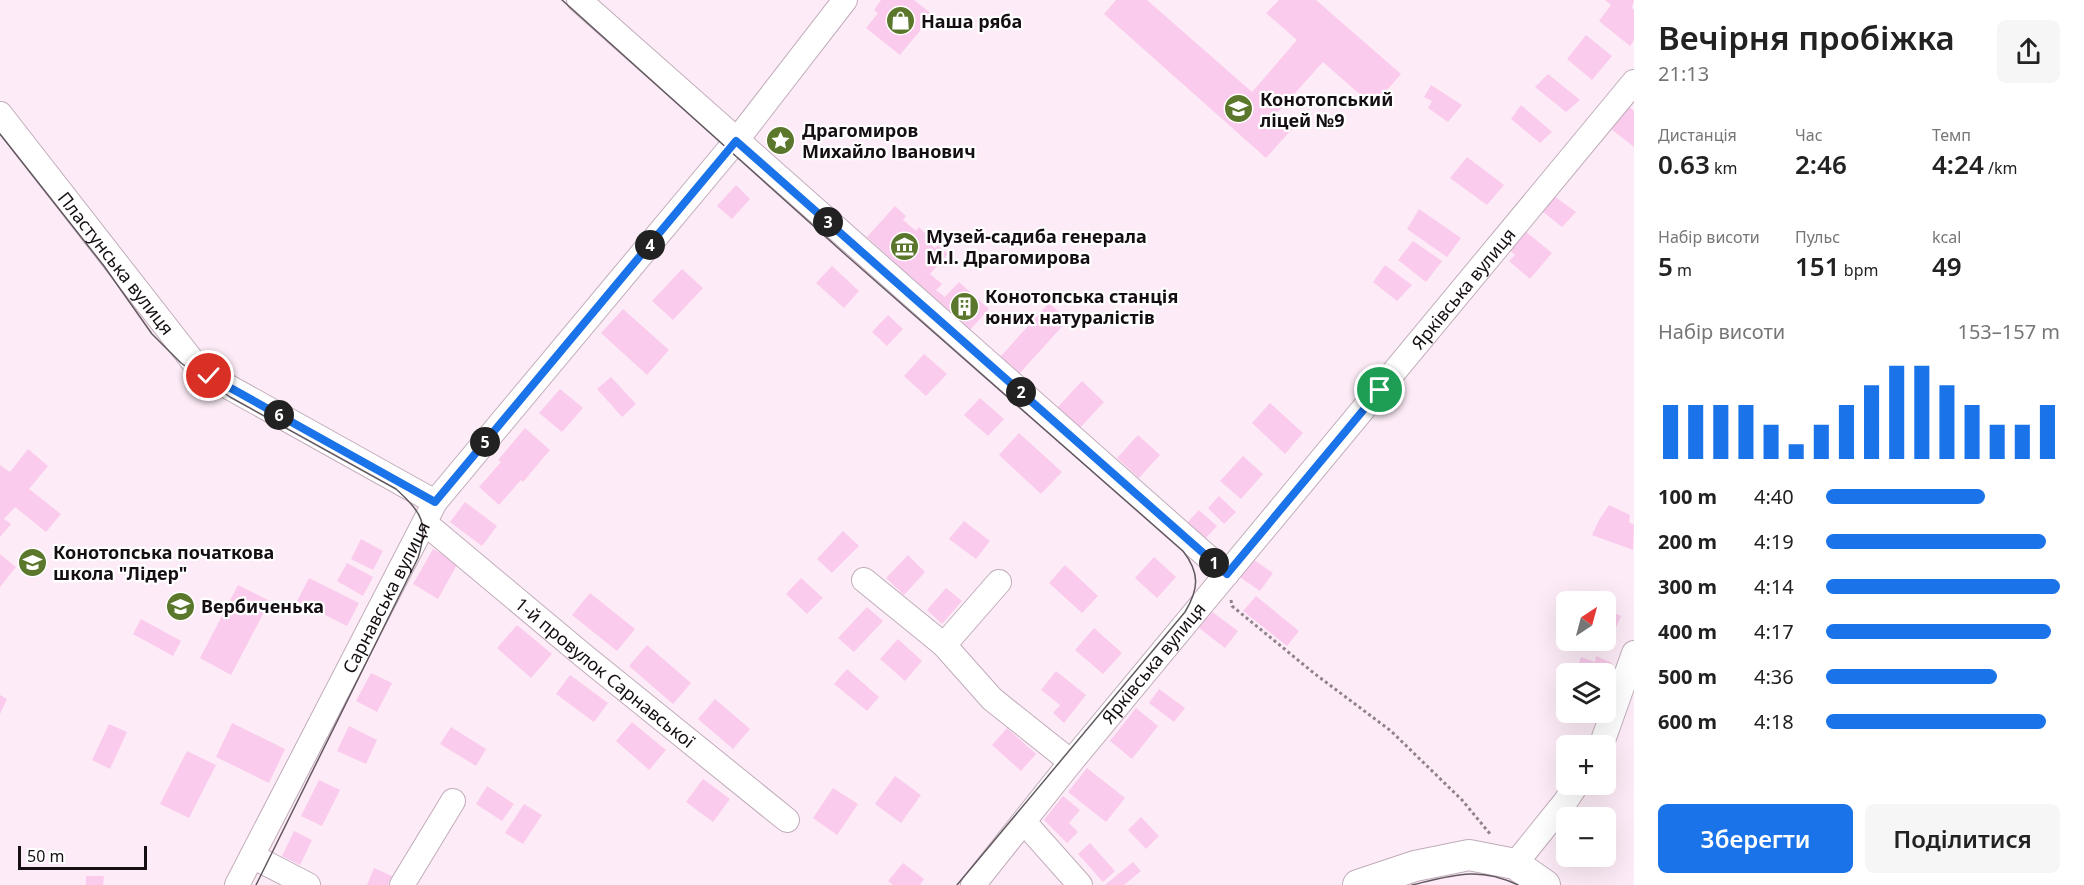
<!DOCTYPE html>
<html lang="uk">
<meta charset="utf-8">
<style>
body{margin:0;font-family:"Noto Sans",sans-serif;background:#f6f6f6;color:#222;height:100vh;display:flex;flex-direction:column;font-size:22px;white-space:nowrap}
*{box-sizing:border-box;margin:0}
p{font-size:20px;color:#767676}
.icon{flex:none;width:33px;height:33px;fill:none;stroke:currentColor;stroke-width:2;stroke-linecap:round;stroke-linejoin:round}
.map{position:relative;flex:1;overflow:hidden}
.sheet{display:flex;flex-direction:column;background:#fff;width:450px}
.sheet>*{flex:none}
.needle{width:39px;rotate:36deg}
.buttons{position:absolute;left:1556px;top:591px;display:grid;gap:12px}
.buttons a{display:grid;place-items:center;width:60px;height:60px;border-radius:9px;background:#fff;box-shadow:0 6px 24px #0002;font-size:30px}
.scale{position:absolute;left:18px;bottom:15px;width:129px;box-sizing:border-box;padding-left:6px;border:3px solid #150e13;border-top:0;font-size:16px;line-height:21px;white-space:nowrap;color:#150e13;-webkit-text-stroke:4px #fff;paint-order:stroke}
.pin{position:absolute;display:grid;place-items:center;width:51px;height:51px;color:#fff;margin:-26px;border:3px solid #fff;border-radius:50%;box-shadow:0 2px 6px #0007}
.km{position:absolute;width:30px;height:30px;margin:-15px;border-radius:50%;background:#222;color:#fff;font-size:16px;line-height:30px;text-align:center}
.round{display:grid;place-items:center;flex:none;width:63px;height:63px;border-radius:9px;background:#f6f6f6}
.headline{display:flex;align-items:center;justify-content:space-between;height:102px;padding:0 24px}
h1{font-size:33px;font-weight:600;line-height:45px}
.stats{display:grid;grid-template-columns:repeat(3,1fr);gap:9px;height:102px;padding:6px 24px}
.stats div{display:grid;align-content:center}
.stats b{font-size:26px;font-weight:600}
.stats small{font-size:16px;font-weight:400}
.stats p{font-size:16px}
.chart{height:168px;padding:12px 24px}
.chart p{display:flex;justify-content:space-between}
.chart svg{width:100%;height:108px;margin-top:6px;stroke:#1a73e8;stroke-width:6}
.cta{display:flex;gap:12px;margin-top:auto;padding:12px 24px}
.cta a{flex:1;height:69px;border-radius:9px;background:#1a73e8;color:#fff;font-size:24px;font-weight:600;line-height:69px;text-align:center}
.cta a+a{background:#f6f6f6;color:#222}
ul{padding:0 24px;list-style:none;font-size:20px}
li{display:grid;grid-template-columns:96px 72px 1fr;align-items:center;height:45px}
li i{height:15px;border-radius:8px;background:#1a73e8}
main{display:flex;flex:1;min-height:0}
.map>svg:first-child{display:block}
</style>
<main>
<div class="map">
<svg width="1634" height="885" viewBox="0 0 1634 885">
<rect width="100%" height="100%" fill="#fdecf7"/>
<!-- building -->
<g fill="#fbcbed">
<path d="M881 0H914L933 15 900 55 866 28 878 13 874 10Z"/>
<path d="M1116 0H1147L1252 92 1297 40 1266 13 1279 0H1316L1401 74 1373 106 1323 62 1277 113 1293 128 1266 158 1104 14Z"/>
<path d="M1605 0H1634L1632 8 1634 10V40L1630 46 1599 21 1611 5Z"/>
<path d="M1586 35 1612 56 1592 80 1567 59Z"/>
<path d="M1548 74 1580 100 1566 112 1535 87Z"/>
<path d="M1431 85 1462 105 1448 122 1428 108 1432 101 1424 97Z"/>
<path d="M1521 105 1552 132 1540 143 1511 119Z"/>
<path d="M1629 107 1634 111V147L1611 129Z"/>
<path d="M1467 157 1504 185 1487 205 1450 178Z"/>
<path d="M736 185 750 199 732 219 717 206Z"/>
<path d="M1554 196 1576 212 1562 227 1542 211Z"/>
<path d="M895 206 906 216 903 220 916 231 919 227 928 236 925 239 935 248 938 245 948 254 930 274 942 284 936 290 945 297 959 282 989 309 969 331 867 237Z"/>
<path d="M1419 209 1461 238 1447 257 1407 229Z"/>
<path d="M1525 231 1552 253 1530 279 1509 261 1515 255 1509 250Z"/>
<path d="M1413 241 1442 261 1426 282 1398 260Z"/>
<path d="M1385 265 1412 285 1397 301 1373 282Z"/>
<path d="M832 266 859 291 844 308 816 283Z"/>
<path d="M682 269 703 288 673 320 652 301Z"/>
<path d="M1049 303 1068 320 1019 374 1000 357Z"/>
<path d="M623 309 669 350 647 375 601 333Z"/>
<path d="M888 315 903 329 887 346 872 332Z"/>
<path d="M924 354 947 374 926 396 904 376Z"/>
<path d="M611 377 636 404 622 417 597 389Z"/>
<path d="M1082 381 1104 402 1079 429 1056 409Z"/>
<path d="M560 389 583 408 562 432 539 413Z"/>
<path d="M980 398 1004 419 988 436 964 415Z"/>
<path d="M1270 403 1303 433 1285 454 1252 423Z"/>
<path d="M525 428 550 450 523 482 521 480 499 505 479 487 501 462 498 460Z"/>
<path d="M1019 433 1062 472 1041 494 999 455Z"/>
<path d="M1138 435 1160 455 1139 478 1117 458Z"/>
<path d="M28 449 48 466 29 489 61 514 46 532 15 507 4 519 11 524 0 537V465L10 472Z"/>
<path d="M1243 456 1263 474 1241 499 1220 481Z"/>
<path d="M1219 496 1236 512 1224 524 1208 508Z"/>
<path d="M465 502 497 526 482 546 450 522Z"/>
<path d="M1609 505 1630 515 1629 522 1634 525 1633 550 1592 535 1599 520Z"/>
<path d="M1199 510 1217 526 1203 541 1185 525Z"/>
<path d="M964 521 990 541 976 559 949 539Z"/>
<path d="M843 531 859 546 832 573 817 559Z"/>
<path d="M361 539 383 551 373 570 351 559Z"/>
<path d="M433 549 458 563 438 599 413 584Z"/>
<path d="M0 554 16 567 0 587Z"/>
<path d="M908 555 925 572 904 595 886 578Z"/>
<path d="M1154 557 1176 577 1157 598 1135 578Z"/>
<path d="M1251 558 1273 573 1260 591 1238 576Z"/>
<path d="M347 563 373 577 363 596 337 581Z"/>
<path d="M1065 565 1098 596 1082 613 1049 583Z"/>
<path d="M309 578 359 603 347 626 297 601Z"/>
<path d="M801 578 823 598 807 614 786 594Z"/>
<path d="M238 585 270 601 231 675 200 658Z"/>
<path d="M946 588 962 601 942 624 927 610Z"/>
<path d="M590 593 635 629 617 651 572 615Z"/>
<path d="M1586 594 1605 601V602H1583Z"/>
<path d="M1256 596 1299 631 1287 646 1243 611Z"/>
<path d="M1605 602 1611 604 1609 611 1621 616 1612 637 1605 634Z"/>
<path d="M867 607 883 621 854 652 838 638Z"/>
<path d="M1211 611 1238 631 1225 648 1199 628Z"/>
<path d="M141 619 181 641 173 656 133 634Z"/>
<path d="M517 625 552 654 531 678 497 648Z"/>
<path d="M1094 628 1122 653 1103 674 1075 650Z"/>
<path d="M898 639 922 661 905 681 880 659Z"/>
<path d="M647 645 691 683 673 704 629 666Z"/>
<path d="M1596 656 1612 663 1605 683V674H1575L1581 657 1595 662Z"/>
<path d="M847 669 879 697 867 711 834 684Z"/>
<path d="M1056 671 1086 695 1064 723 1053 713 1060 705 1041 690Z"/>
<path d="M371 673 392 683 377 712 356 701Z"/>
<path d="M570 675 608 703 594 722 556 694Z"/>
<path d="M1159 689 1185 708 1174 722 1149 703Z"/>
<path d="M0 695 7 699 0 714Z"/>
<path d="M715 699 750 729 733 749 698 719Z"/>
<path d="M1136 708 1158 726 1132 759 1110 741Z"/>
<path d="M632 722 666 750 649 770 616 741Z"/>
<path d="M232 723 285 749 269 783 216 757Z"/>
<path d="M109 724 127 732 110 769 92 760Z"/>
<path d="M349 726 377 740 366 764 337 751Z"/>
<path d="M451 727 486 749 476 766 440 744Z"/>
<path d="M1007 728 1036 754 1021 771 992 745Z"/>
<path d="M187 751 216 765 189 818 160 804Z"/>
<path d="M1087 768 1125 798 1106 822 1068 792Z"/>
<path d="M895 776 921 795 901 823 875 804Z"/>
<path d="M703 779 730 799 713 822 686 802Z"/>
<path d="M319 780 340 790 322 826 301 816Z"/>
<path d="M487 786 514 804 502 821 476 804Z"/>
<path d="M833 788 858 804 837 835 813 818Z"/>
<path d="M1063 796 1080 810 1069 823 1078 832 1067 843 1044 820Z"/>
<path d="M524 804 542 815 523 844 505 833Z"/>
<path d="M1141 817 1159 836 1146 849 1128 830Z"/>
<path d="M294 831 312 840 300 865 282 856Z"/>
<path d="M1090 843 1115 871 1103 882 1078 854Z"/>
<path d="M1133 862 1141 871 1124 885H1105Z"/>
<path d="M903 863 924 879 920 885H893L888 881Z"/>
<path d="M374 868 392 876 388 885H367Z"/>
<path d="M86 876H104L103 885H86Z"/>
</g>
<g fill="none" stroke-linecap="round" stroke-linejoin="round">
<defs>
<g id="minor">
<path d="M579 0 1227 574"/>
<path id="s1" d="M0 114 195 364 209 376 435 502"/>
<path id="s2" d="M425 523 584 656 787 820"/>
<path d="M864 580 944 645 992 699 1071 762"/>
<path d="M944 645 999 582"/>
<path d="M1601 746 1634 653"/>
<path d="M1024 822 1080 885"/>
<path d="M252 856 308 885"/>
<path d="M1515 864 1565 802 1577 784"/>
<path id="s3" d="M237 885 435 502 736 141 845 0"/>
<path d="M402 885 453 801"/>
<path id="s4" d="M973 885 1071 762 1634 82"/>
</g>
<path id="major" d="M1358 885 1415 866 1469 855 1515 864 1545 885"/>
</defs>
<!-- minor casing -->
<use href="#minor" stroke="#c1acba" stroke-width="26"/>
<!-- major casing -->
<use href="#major" stroke="#c1acba" stroke-width="32"/>
<!-- path -->
<path stroke="#8f838b" stroke-width="3" stroke-dasharray="3 3" stroke-linecap="butt" d="M1231 600 1232 606 1315 674 1391 731 1462 800 1491 835"/>
<!-- minor -->
<use href="#minor" stroke="#fff" stroke-width="24"/>
<!-- major -->
<use href="#major" stroke="#fff" stroke-width="30"/>
<!-- tram -->
<g stroke="#635960" stroke-width="1.5">
<path d="M562 0 847 256 1183 551C1200 573 1199 589 1185 612L957 885"/>
<path d="M0 134 104 266 152 334 181 363 230 397 396 489C422 513 429 523 418 558L256 885"/>
<path d="M1412 885C1453 875 1479 866 1518 885"/>
</g>
</g>
<g fill="none" stroke-linecap="round" stroke-linejoin="round">
<defs>
<path id="route" d="M209 376 435 502 736 141 1227 574 1380 390"/>
</defs>
<!-- route casing -->
<use href="#route" stroke="#fff" stroke-width="12"/>
<!-- route -->
<use href="#route" stroke="#1a73e8" stroke-width="8"/>
</g>
<!-- icons -->
<defs>
<symbol id="shop-disc" viewBox="-11 -11 22 22"><circle r="9.5" fill="#5b772c" stroke="#fff"/><path d="M-5-2.5h2.3a2.7 3.5 0 0 1 5.4 0H5L5.5 6h-11ZM-1.5-2.5h3a1.5 2.3 0 0 0-3 0Z" fill="#fff"/></symbol>
<symbol id="school-disc" viewBox="-11 -11 22 22"><circle r="9.5" fill="#5b772c" stroke="#fff"/><path d="M0-5L7-2L0 1L-7-2ZM-4 1L0 2.5L4 1V4Q0 6-4 4Z" fill="#fff"/></symbol>
<symbol id="sight-disc" viewBox="-11 -11 22 22"><circle r="9.5" fill="#5b772c" stroke="#fff"/><path d="M0-6L1.8-2.2L6-1.7L2.9 1.2L3.7 5.4L0 3.3L-3.7 5.4L-2.9 1.2L-6-1.7L-1.8-2.2Z" fill="#fff"/></symbol>
<symbol id="museum-disc" viewBox="-11 -11 22 22"><circle r="9.5" fill="#5b772c" stroke="#fff"/><path d="M0-6L6-3V-2H-6V-3ZM-5-1h2V3h-2ZM-1-1h2V3h-2ZM3-1h2V3H3ZM-6 4H6V6H-6Z" fill="#fff"/></symbol>
<symbol id="building-disc" viewBox="-11 -11 22 22"><circle r="9.5" fill="#5b772c" stroke="#fff"/><path d="M-4-6H4V6H1V3H-1V6H-4ZM-2.5-4.3h1.7v1.8h-1.7ZM.8-4.3h1.7v1.8H.8ZM-2.5-1h1.7V.8h-1.7ZM.8-1h1.7V.8H.8Z" fill="#fff"/></symbol>
</defs>
<g fill-rule="evenodd">
<use href="#shop-disc" x="884" y="4" width="33" height="33"/>
<use href="#school-disc" x="1222" y="92" width="33" height="33"/>
<use href="#sight-disc" x="764" y="124" width="33" height="33"/>
<use href="#museum-disc" x="888" y="230" width="33" height="33"/>
<use href="#building-disc" x="948" y="290" width="33" height="33"/>
<use href="#school-disc" x="16" y="546" width="33" height="33"/>
<use href="#school-disc" x="164" y="590" width="33" height="33"/>
</g>
<g text-anchor="middle" dominant-baseline="central" stroke-width="4.5" stroke-linejoin="round" paint-order="stroke">
<!-- poi labels -->
<g font-size="18" font-weight="bold" fill="#150e13" stroke="#fff" text-anchor="start">
<text x="921" y="21">Наша ряба</text>
<text x="1260" y="99">Конотопський<tspan x="1260" dy="21">ліцей №9</tspan></text>
<text x="802" y="130">Драгомиров<tspan x="802" dy="21">Михайло Іванович</tspan></text>
<text x="926" y="236">Музей-садиба генерала<tspan x="926" dy="21">М.І. Драгомирова</tspan></text>
<text x="985" y="296">Конотопська станція<tspan x="985" dy="21">юних натуралістів</tspan></text>
<text x="53" y="552">Конотопська початкова<tspan x="53" dy="21">школа "Лідер"</tspan></text>
<text x="201" y="606">Вербиченька</text>
</g>
<!-- street labels -->
<g font-size="18" fill="#150e13" stroke="#fff">
<text stroke="none"><textPath href="#s1" startOffset="189">Пластунська вулиця</textPath></text>
<text stroke="none"><textPath href="#s4" startOffset="772">Ярківська вулиця</textPath></text>
<text stroke="none"><textPath href="#s3" startOffset="324">Сарнавська вулиця</textPath></text>
<text stroke="none"><textPath href="#s4" startOffset="286">Ярківська вулиця</textPath></text>
<text stroke="none"><textPath href="#s2" startOffset="234">1-й провулок Сарнавської</textPath></text>
</g>
</g>
</svg>
<div class="buttons">
<a><svg class="needle" viewBox="-14 -14 28 28"><path d="M0-13l5 13h-10z" fill="#e53935"/><path d="M0 13l5-13h-10z" fill="#767676"/></svg></a>
<a><svg class="icon" aria-label="layers" viewBox="0 0 24 24"><path d="M12 4l9 5-9 5-9-5zM3 14l9 5 9-5"/></svg></a>
<a>+</a>
<a>−</a>
</div>
<div class="scale">50 m</div>
<div class="pin" style="left:1380px;top:390px;background:#1e9e55"><svg class="icon" aria-label="arrive" viewBox="0 0 24 24"><path d="M6 21V4h12l-3 4 3 4H6"/></svg></div>
<div class="pin" style="left:209px;top:376px;background:#d93025"><svg class="icon" aria-label="check" viewBox="0 0 24 24"><path d="M5 12l5 5 9-10"/></svg></div>
<b class="km" style="left:1214px;top:563px">1</b>
<b class="km" style="left:1021px;top:392px">2</b>
<b class="km" style="left:828px;top:222px">3</b>
<b class="km" style="left:650px;top:245px">4</b>
<b class="km" style="left:485px;top:442px">5</b>
<b class="km" style="left:279px;top:415px">6</b>
</div>
<section class="sheet">
<div class="headline"><div><h1>Вечірня пробіжка</h1><p>21:13</p></div><a class="round"><svg class="icon" aria-label="share" viewBox="0 0 24 24"><path d="M12 15V3M7 8l5-5 5 5M5 13v7h14v-7"/></svg></a></div>
<div class="stats">
<div><p>Дистанція</p><b>0.63<small> km</small></b></div>
<div><p>Час</p><b>2:46</b></div>
<div><p>Темп</p><b>4:24<small> /km</small></b></div>
</div>
<div class="stats">
<div><p>Набір висоти</p><b>5<small> m</small></b></div>
<div><p>Пульс</p><b>151<small> bpm</small></b></div>
<div><p>kcal</p><b>49</b></div>
</div>
<div class="chart"><p><span>Набір висоти</span>153–157 m</p>
<svg viewBox="0 0 160 44" preserveAspectRatio="none"><path d="M5 44V22M15 44V22M25 44V22M35 44V22M45 44V30M55 44V38M65 44V30M75 44V22M85 44V14M95 44V6M105 44V6M115 44V14M125 44V22M135 44V30M145 44V30M155 44V22"/></svg>
</div>
<ul>
<li><b>100 m</b>4:40<i style="width:68%"></i></li>
<li><b>200 m</b>4:19<i style="width:94%"></i></li>
<li><b>300 m</b>4:14<i style="width:100%"></i></li>
<li><b>400 m</b>4:17<i style="width:96%"></i></li>
<li><b>500 m</b>4:36<i style="width:73%"></i></li>
<li><b>600 m</b>4:18<i style="width:94%"></i></li>
</ul>
<div class="cta"><a>Зберегти</a><a>Поділитися</a></div>
</section>
</main>
